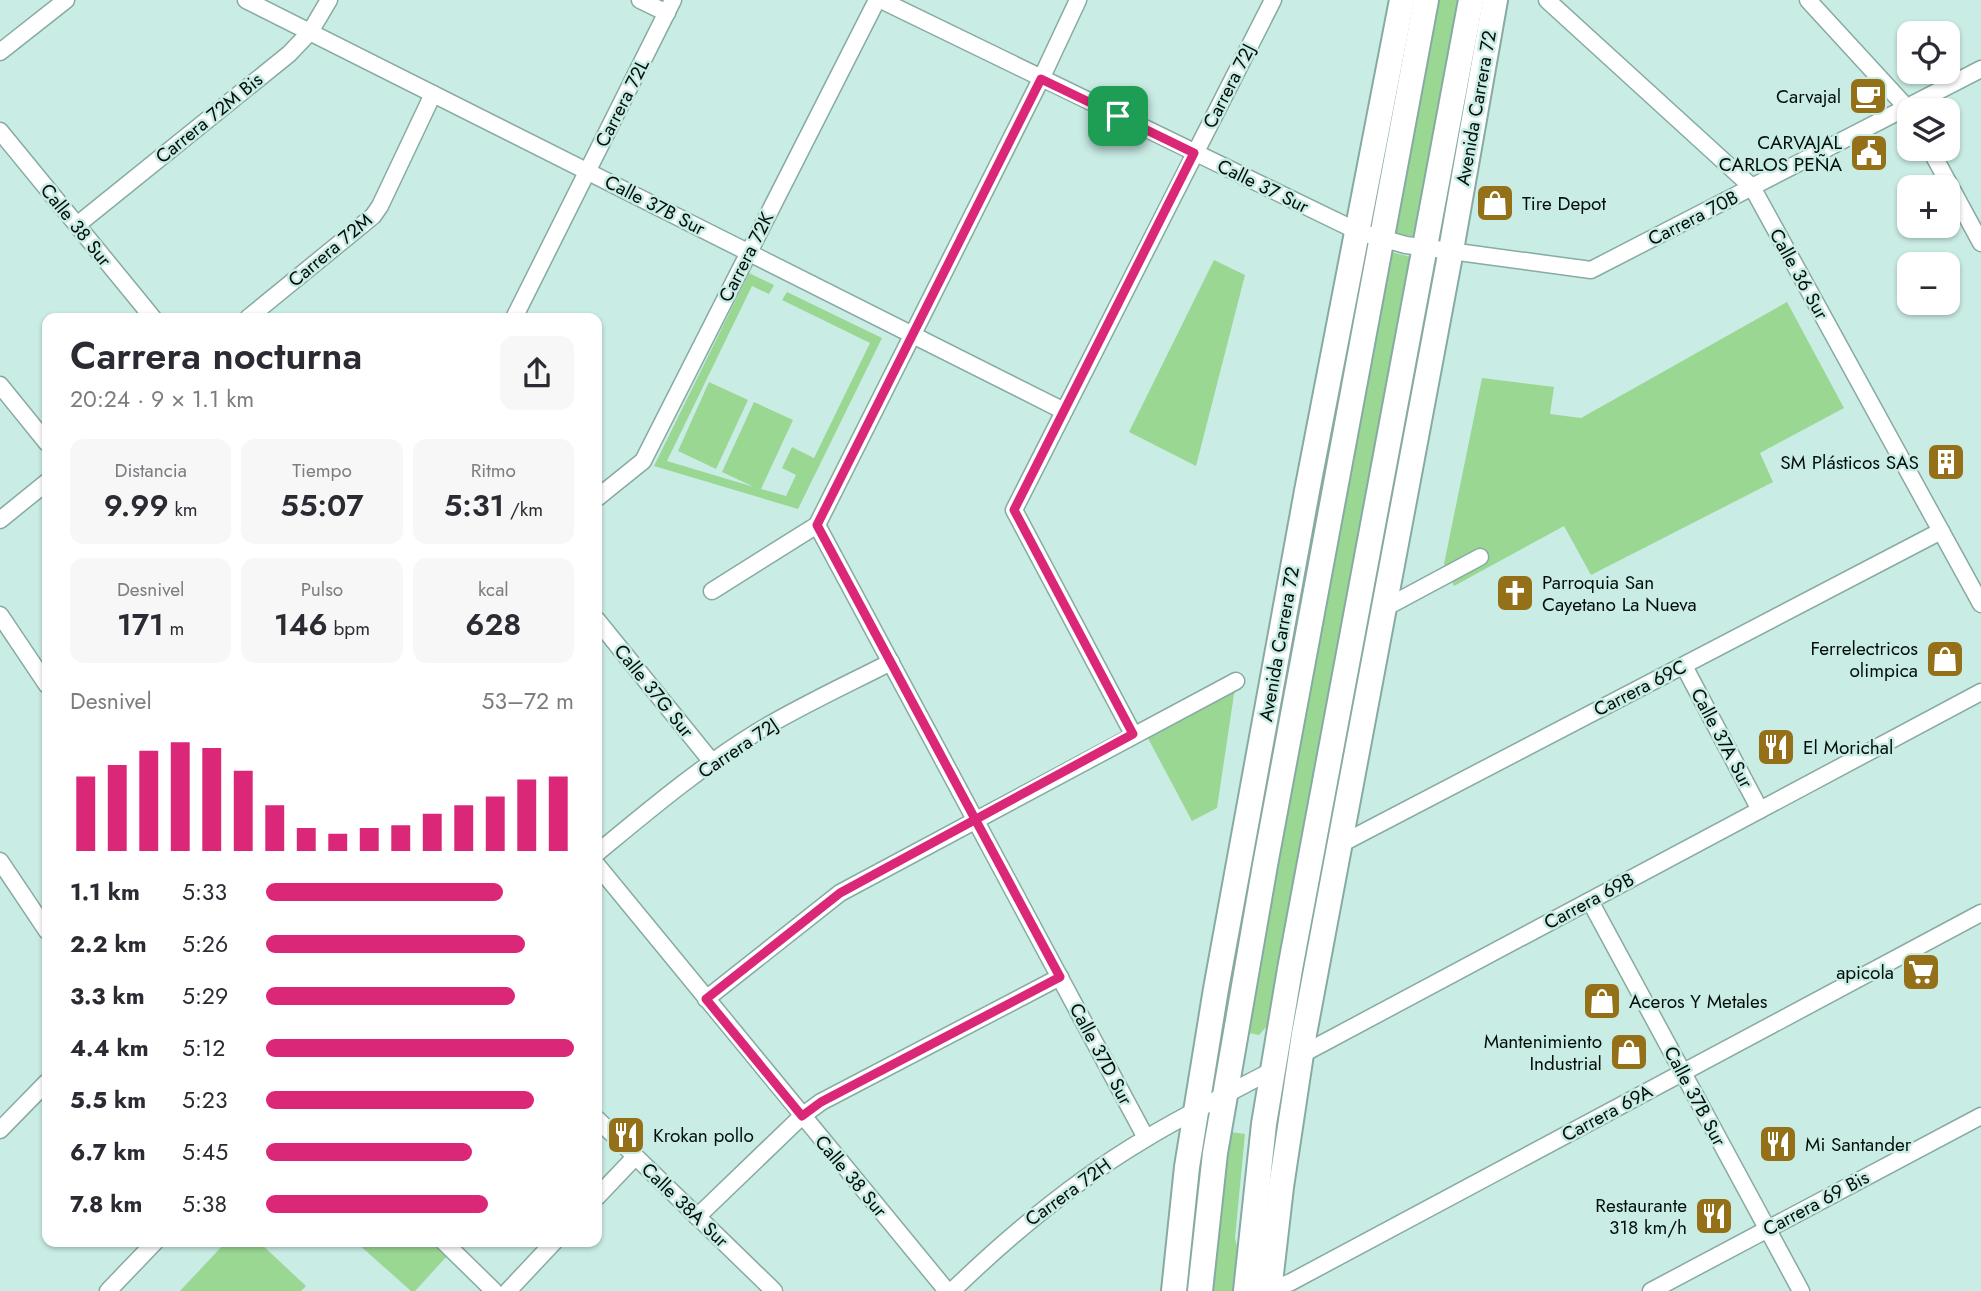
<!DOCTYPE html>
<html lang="es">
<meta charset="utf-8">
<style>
body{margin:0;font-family:Jost,sans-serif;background:#f7f7f7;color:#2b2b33;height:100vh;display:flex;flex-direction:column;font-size:26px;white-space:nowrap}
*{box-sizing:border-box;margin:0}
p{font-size:23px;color:#7c7c81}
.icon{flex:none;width:38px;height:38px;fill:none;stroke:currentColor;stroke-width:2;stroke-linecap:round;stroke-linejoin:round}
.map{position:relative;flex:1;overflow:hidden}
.side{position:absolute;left:42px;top:313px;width:560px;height:934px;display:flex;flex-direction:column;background:#fff;border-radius:14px;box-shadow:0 2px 5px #0004}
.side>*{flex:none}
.buttons{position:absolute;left:1897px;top:21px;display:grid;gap:14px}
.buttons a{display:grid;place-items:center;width:63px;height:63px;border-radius:14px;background:#fff;box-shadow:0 2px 5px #0004;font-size:35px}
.pin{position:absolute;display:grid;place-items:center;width:60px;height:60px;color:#fff;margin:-30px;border-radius:14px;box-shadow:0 4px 10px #0006}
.round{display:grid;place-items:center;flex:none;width:74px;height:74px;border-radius:14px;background:#f7f7f7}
.overview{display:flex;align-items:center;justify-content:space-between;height:119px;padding:0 28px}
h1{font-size:38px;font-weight:600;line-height:52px}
.stats{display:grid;grid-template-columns:repeat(3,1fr);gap:10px;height:119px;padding:7px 28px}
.stats div{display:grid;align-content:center;border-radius:14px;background:#f7f7f7;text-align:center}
.stats b{font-size:30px;font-weight:600}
.stats small{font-size:19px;font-weight:400}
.stats p{font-size:19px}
.chart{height:196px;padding:14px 28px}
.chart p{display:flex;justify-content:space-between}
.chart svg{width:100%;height:126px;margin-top:7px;stroke:#db2777;stroke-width:6}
ul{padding:0 28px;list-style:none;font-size:23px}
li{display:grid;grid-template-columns:112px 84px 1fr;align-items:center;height:52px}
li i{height:18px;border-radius:9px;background:#db2777}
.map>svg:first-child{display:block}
</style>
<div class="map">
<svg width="1981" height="1291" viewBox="0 0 1981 1291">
<rect width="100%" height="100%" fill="#c9ede5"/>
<!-- green -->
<g fill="#9ad793">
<path d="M1432 0H1459L1416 237 1389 232Z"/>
<path d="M1387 251 1411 257 1270 1023 1259 1035 1249 1033 1248 1028 1262 956 1269 873Z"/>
<path d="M1214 260 1245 275 1196 466 1129 432Z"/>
<path d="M749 273 774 285 769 294 752 286 667 461 754 487 722 472 754 402 793 420 761 489 786 496 796 475 782 468 792 447 814 458 870 343 782 300 787 292 882 338 798 509 654 466Z"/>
<path d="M1787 302 1844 408 1760 453 1773 482 1591 575 1564 526 1454 586 1444 564 1482 378 1554 387 1550 414 1581 418Z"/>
<path d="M709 382 748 400 716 469 678 451Z"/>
<path d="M1236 681 1217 808 1192 821 1143 729Z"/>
<path d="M1230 1132 1245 1134 1235 1238 1241 1265 1239 1291H1212Z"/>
<path d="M226 1242 260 1243 306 1286 301 1291H180Z"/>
<path d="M357 1243H459L415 1291H411Z"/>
</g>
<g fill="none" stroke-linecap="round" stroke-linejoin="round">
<defs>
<g id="minor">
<path d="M246 0 1064 411"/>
<path d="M640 0 667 13"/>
<path d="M881 0 1359 232 1406 245 1591 270 1981 69"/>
<path d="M1547 0 1752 187 1981 604"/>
<path d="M1808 0 1909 110"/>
<path d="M0 52 66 0"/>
<path d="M0 131 153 318"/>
<path d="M1930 149 1981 243"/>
<path d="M77 225 289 54 310 32 329 0"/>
<path d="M248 318 373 216 380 206 433 94"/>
<path d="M514 318 673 0"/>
<path d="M0 385 47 443"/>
<path d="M597 498 643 461 877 0"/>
<path d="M0 520 47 482"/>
<path d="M817 525 1146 1138"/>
<path d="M712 591 817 525 1041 79 1078 0"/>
<path d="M1383 609 1480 557"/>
<path d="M0 615 47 685"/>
<path d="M597 620 712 762"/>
<path d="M1684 666 1760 810"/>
<path d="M1133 734 1014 510 1273 0"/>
<path d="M1339 845 1941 531"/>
<path d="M597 853C648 811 700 767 757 732 800 706 846 685 891 662"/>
<path d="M0 861 47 931"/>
<path d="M597 865 947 1291"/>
<path d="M1590 901 1801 1291"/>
<path d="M706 999 840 893 1236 681"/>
<path d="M1297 1057 1981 692"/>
<path d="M597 1119 774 1291"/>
<path d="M0 1130 47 1082"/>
<path d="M597 1197 635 1157"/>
<path d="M697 1217 802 1116 821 1102 1060 977"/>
<path d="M444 1242 494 1291"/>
<path d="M108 1291 155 1242"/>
<path d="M508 1291 554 1242"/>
<path d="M952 1291C1011 1234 1074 1181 1145 1139 1188 1113 1233 1091 1277 1068"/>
<path d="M1269 1291 1291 1282 1981 913"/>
<path d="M1651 1291 1981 1116"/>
</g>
<g id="highway">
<path d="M1174 1291 1187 1167 1216 989 1307 491 1402 0"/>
<path d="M1200 1291 1215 1153 1265 865 1426 0"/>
<path d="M1246 1291 1264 1124 1290 969 1471 0"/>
<path d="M1269 1291 1281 1187 1304 1034 1451 250 1495 0"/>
</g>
</defs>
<!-- minor casing -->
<use href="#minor" stroke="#87aaa2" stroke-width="19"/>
<!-- highway casing -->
<use href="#highway" stroke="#87aaa2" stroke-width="28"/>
<!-- minor -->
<use href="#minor" stroke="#fff" stroke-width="16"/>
<!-- highway -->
<use href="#highway" stroke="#fff" stroke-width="24"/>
</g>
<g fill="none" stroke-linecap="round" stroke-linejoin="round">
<defs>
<path id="route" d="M1118 116 1041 79 817 525C898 676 979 826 1060 977L821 1102 802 1116 706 999 840 893 1133 734 1014 510 1194 153 1118 116"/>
</defs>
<!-- route casing -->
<use href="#route" stroke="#fff" stroke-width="14"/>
<!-- route -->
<use href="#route" stroke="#db2777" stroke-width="9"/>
</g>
<!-- icons -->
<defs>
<symbol id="cafe-square" viewBox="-11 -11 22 22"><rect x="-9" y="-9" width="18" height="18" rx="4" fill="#947119" stroke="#c9ede5"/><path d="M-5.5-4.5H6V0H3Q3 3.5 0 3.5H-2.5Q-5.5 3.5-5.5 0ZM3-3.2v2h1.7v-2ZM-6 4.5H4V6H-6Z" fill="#fff"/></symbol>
<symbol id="civic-square" viewBox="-11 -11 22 22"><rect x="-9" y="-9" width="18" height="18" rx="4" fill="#947119" stroke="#c9ede5"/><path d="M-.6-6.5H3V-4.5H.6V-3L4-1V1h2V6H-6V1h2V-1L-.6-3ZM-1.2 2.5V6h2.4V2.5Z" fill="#fff"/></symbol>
<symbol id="shop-square" viewBox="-11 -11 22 22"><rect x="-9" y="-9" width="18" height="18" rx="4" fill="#947119" stroke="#c9ede5"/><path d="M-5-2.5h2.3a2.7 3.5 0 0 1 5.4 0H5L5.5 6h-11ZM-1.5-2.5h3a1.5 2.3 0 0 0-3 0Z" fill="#fff"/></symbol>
<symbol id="building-square" viewBox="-11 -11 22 22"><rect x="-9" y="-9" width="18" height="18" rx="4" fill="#947119" stroke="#c9ede5"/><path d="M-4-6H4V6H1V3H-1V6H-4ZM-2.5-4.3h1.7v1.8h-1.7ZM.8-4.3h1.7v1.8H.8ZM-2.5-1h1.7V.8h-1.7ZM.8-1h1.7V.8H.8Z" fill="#fff"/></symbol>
<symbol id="church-square" viewBox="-11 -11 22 22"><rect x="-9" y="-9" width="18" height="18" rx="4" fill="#947119" stroke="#c9ede5"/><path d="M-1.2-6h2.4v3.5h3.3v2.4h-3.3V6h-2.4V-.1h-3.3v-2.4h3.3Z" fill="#fff"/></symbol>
<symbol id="restaurant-square" viewBox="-11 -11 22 22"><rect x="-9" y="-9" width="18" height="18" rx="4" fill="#947119" stroke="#c9ede5"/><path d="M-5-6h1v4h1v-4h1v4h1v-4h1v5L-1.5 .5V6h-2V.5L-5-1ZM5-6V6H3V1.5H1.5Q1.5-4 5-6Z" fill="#fff"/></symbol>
<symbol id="supermarket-square" viewBox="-11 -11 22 22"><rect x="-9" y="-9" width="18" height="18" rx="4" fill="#947119" stroke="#c9ede5"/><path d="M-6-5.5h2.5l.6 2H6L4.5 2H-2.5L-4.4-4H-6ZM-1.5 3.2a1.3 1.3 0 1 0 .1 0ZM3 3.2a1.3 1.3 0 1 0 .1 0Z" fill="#fff"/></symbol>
</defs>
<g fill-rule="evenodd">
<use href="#cafe-square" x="1846" y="74" width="44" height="44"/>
<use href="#civic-square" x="1847" y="131" width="44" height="44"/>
<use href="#shop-square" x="1473" y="181" width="44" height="44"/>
<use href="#building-square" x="1924" y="440" width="44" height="44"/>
<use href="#church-square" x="1493" y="571" width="44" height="44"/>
<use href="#shop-square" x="1923" y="637" width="44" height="44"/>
<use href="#restaurant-square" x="1754" y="725" width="44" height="44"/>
<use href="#supermarket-square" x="1899" y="950" width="44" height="44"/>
<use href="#shop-square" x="1580" y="979" width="44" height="44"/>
<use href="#shop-square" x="1607" y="1030" width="44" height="44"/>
<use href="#restaurant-square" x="604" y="1113" width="44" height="44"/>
<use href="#restaurant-square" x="1756" y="1122" width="44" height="44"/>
<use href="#restaurant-square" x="1692" y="1194" width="44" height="44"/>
</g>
<g text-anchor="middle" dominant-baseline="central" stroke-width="5" stroke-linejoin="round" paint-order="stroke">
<!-- street labels -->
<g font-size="19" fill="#030e0b" stroke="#c9ede5">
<text transform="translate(1229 86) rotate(-63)">Carrera 72J</text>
<text transform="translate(622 103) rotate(-63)">Carrera 72L</text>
<text transform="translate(1476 108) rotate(-80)">Avenida Carrera 72</text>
<text transform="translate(209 118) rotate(-39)">Carrera 72M Bis</text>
<text transform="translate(1263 186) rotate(26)">Calle 37 Sur</text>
<text transform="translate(655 205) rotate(27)">Calle 37B Sur</text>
<text transform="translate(1693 218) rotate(-27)">Carrera 70B</text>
<text transform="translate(76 225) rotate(51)">Calle 38 Sur</text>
<text transform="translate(330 250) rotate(-40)">Carrera 72M</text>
<text transform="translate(746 257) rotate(-63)">Carrera 72K</text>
<text transform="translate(1799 274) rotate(61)">Calle 36 Sur</text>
<text transform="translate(1279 644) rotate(-80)">Avenida Carrera 72</text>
<text transform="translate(1640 688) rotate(-27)">Carrera 69C</text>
<text transform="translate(654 691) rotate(51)">Calle 37G Sur</text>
<text transform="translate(1722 738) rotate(62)">Calle 37A Sur</text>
<text transform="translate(738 748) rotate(-34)">Carrera 72J</text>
<text transform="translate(1589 901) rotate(-28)">Carrera 69B</text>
<text transform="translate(1101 1054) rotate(62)">Calle 37D Sur</text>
<text transform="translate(1695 1096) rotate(62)">Calle 37B Sur</text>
<text transform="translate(1607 1113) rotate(-28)">Carrera 69A</text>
<text transform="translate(851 1176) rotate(50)">Calle 38 Sur</text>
<text transform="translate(1068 1192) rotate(-36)">Carrera 72H</text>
<text transform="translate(1816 1203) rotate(-28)">Carrera 69 Bis</text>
<text transform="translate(685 1205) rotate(44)">Calle 38A Sur</text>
</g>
<!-- poi labels -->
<g font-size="19" fill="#030e0b" stroke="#c9ede5" text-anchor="end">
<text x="1841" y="96">Carvajal</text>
<text x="1842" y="142">CARVAJAL<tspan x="1842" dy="22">CARLOS PEÑA</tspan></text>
<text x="1522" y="203" text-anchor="start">Tire Depot</text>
<text x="1919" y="462">SM Plásticos SAS</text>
<text x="1542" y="582" text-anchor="start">Parroquia San<tspan x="1542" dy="22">Cayetano La Nueva</tspan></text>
<text x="1918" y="648">Ferrelectricos<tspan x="1918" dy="22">olimpica</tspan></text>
<text x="1803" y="747" text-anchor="start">El Morichal</text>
<text x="1894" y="972">apicola</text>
<text x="1629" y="1001" text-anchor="start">Aceros Y Metales</text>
<text x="1602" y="1041">Mantenimiento<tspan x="1602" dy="22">Industrial</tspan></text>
<text x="653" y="1135" text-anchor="start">Krokan pollo</text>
<text x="1805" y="1144" text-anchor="start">Mi Santander</text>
<text x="1687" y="1205">Restaurante<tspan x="1687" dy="22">318 km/h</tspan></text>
</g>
</g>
</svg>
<div class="buttons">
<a><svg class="icon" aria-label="locate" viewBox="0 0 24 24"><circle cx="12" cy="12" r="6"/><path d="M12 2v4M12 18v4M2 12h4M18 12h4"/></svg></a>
<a><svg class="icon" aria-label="layers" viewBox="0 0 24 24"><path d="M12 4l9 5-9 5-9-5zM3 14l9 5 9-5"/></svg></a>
<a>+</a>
<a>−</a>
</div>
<div class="pin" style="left:1118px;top:116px;background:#1e9e55"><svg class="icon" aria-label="arrive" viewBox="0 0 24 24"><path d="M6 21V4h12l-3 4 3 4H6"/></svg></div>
<section class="side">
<div class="overview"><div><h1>Carrera nocturna</h1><p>20:24 · 9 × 1.1 km</p></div><a class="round"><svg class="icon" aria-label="share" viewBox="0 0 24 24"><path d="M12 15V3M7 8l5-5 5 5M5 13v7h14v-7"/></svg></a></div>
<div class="stats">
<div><p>Distancia</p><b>9.99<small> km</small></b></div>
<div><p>Tiempo</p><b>55:07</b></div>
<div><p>Ritmo</p><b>5:31<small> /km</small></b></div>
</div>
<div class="stats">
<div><p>Desnivel</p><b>171<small> m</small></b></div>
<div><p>Pulso</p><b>146<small> bpm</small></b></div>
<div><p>kcal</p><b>628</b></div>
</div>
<div class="chart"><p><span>Desnivel</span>53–72 m</p>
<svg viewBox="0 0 160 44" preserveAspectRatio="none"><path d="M5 44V18M15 44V14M25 44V9M35 44V6M45 44V8M55 44V16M65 44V28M75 44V36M85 44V38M95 44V36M105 44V35M115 44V31M125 44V28M135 44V25M145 44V19M155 44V18"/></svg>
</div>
<ul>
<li><b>1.1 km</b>5:33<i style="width:77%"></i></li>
<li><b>2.2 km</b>5:26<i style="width:84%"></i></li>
<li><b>3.3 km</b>5:29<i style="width:81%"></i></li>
<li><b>4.4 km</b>5:12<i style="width:100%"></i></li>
<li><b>5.5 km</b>5:23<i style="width:87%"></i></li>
<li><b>6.7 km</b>5:45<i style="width:67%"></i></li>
<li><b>7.8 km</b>5:38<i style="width:72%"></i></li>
</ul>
</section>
</div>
